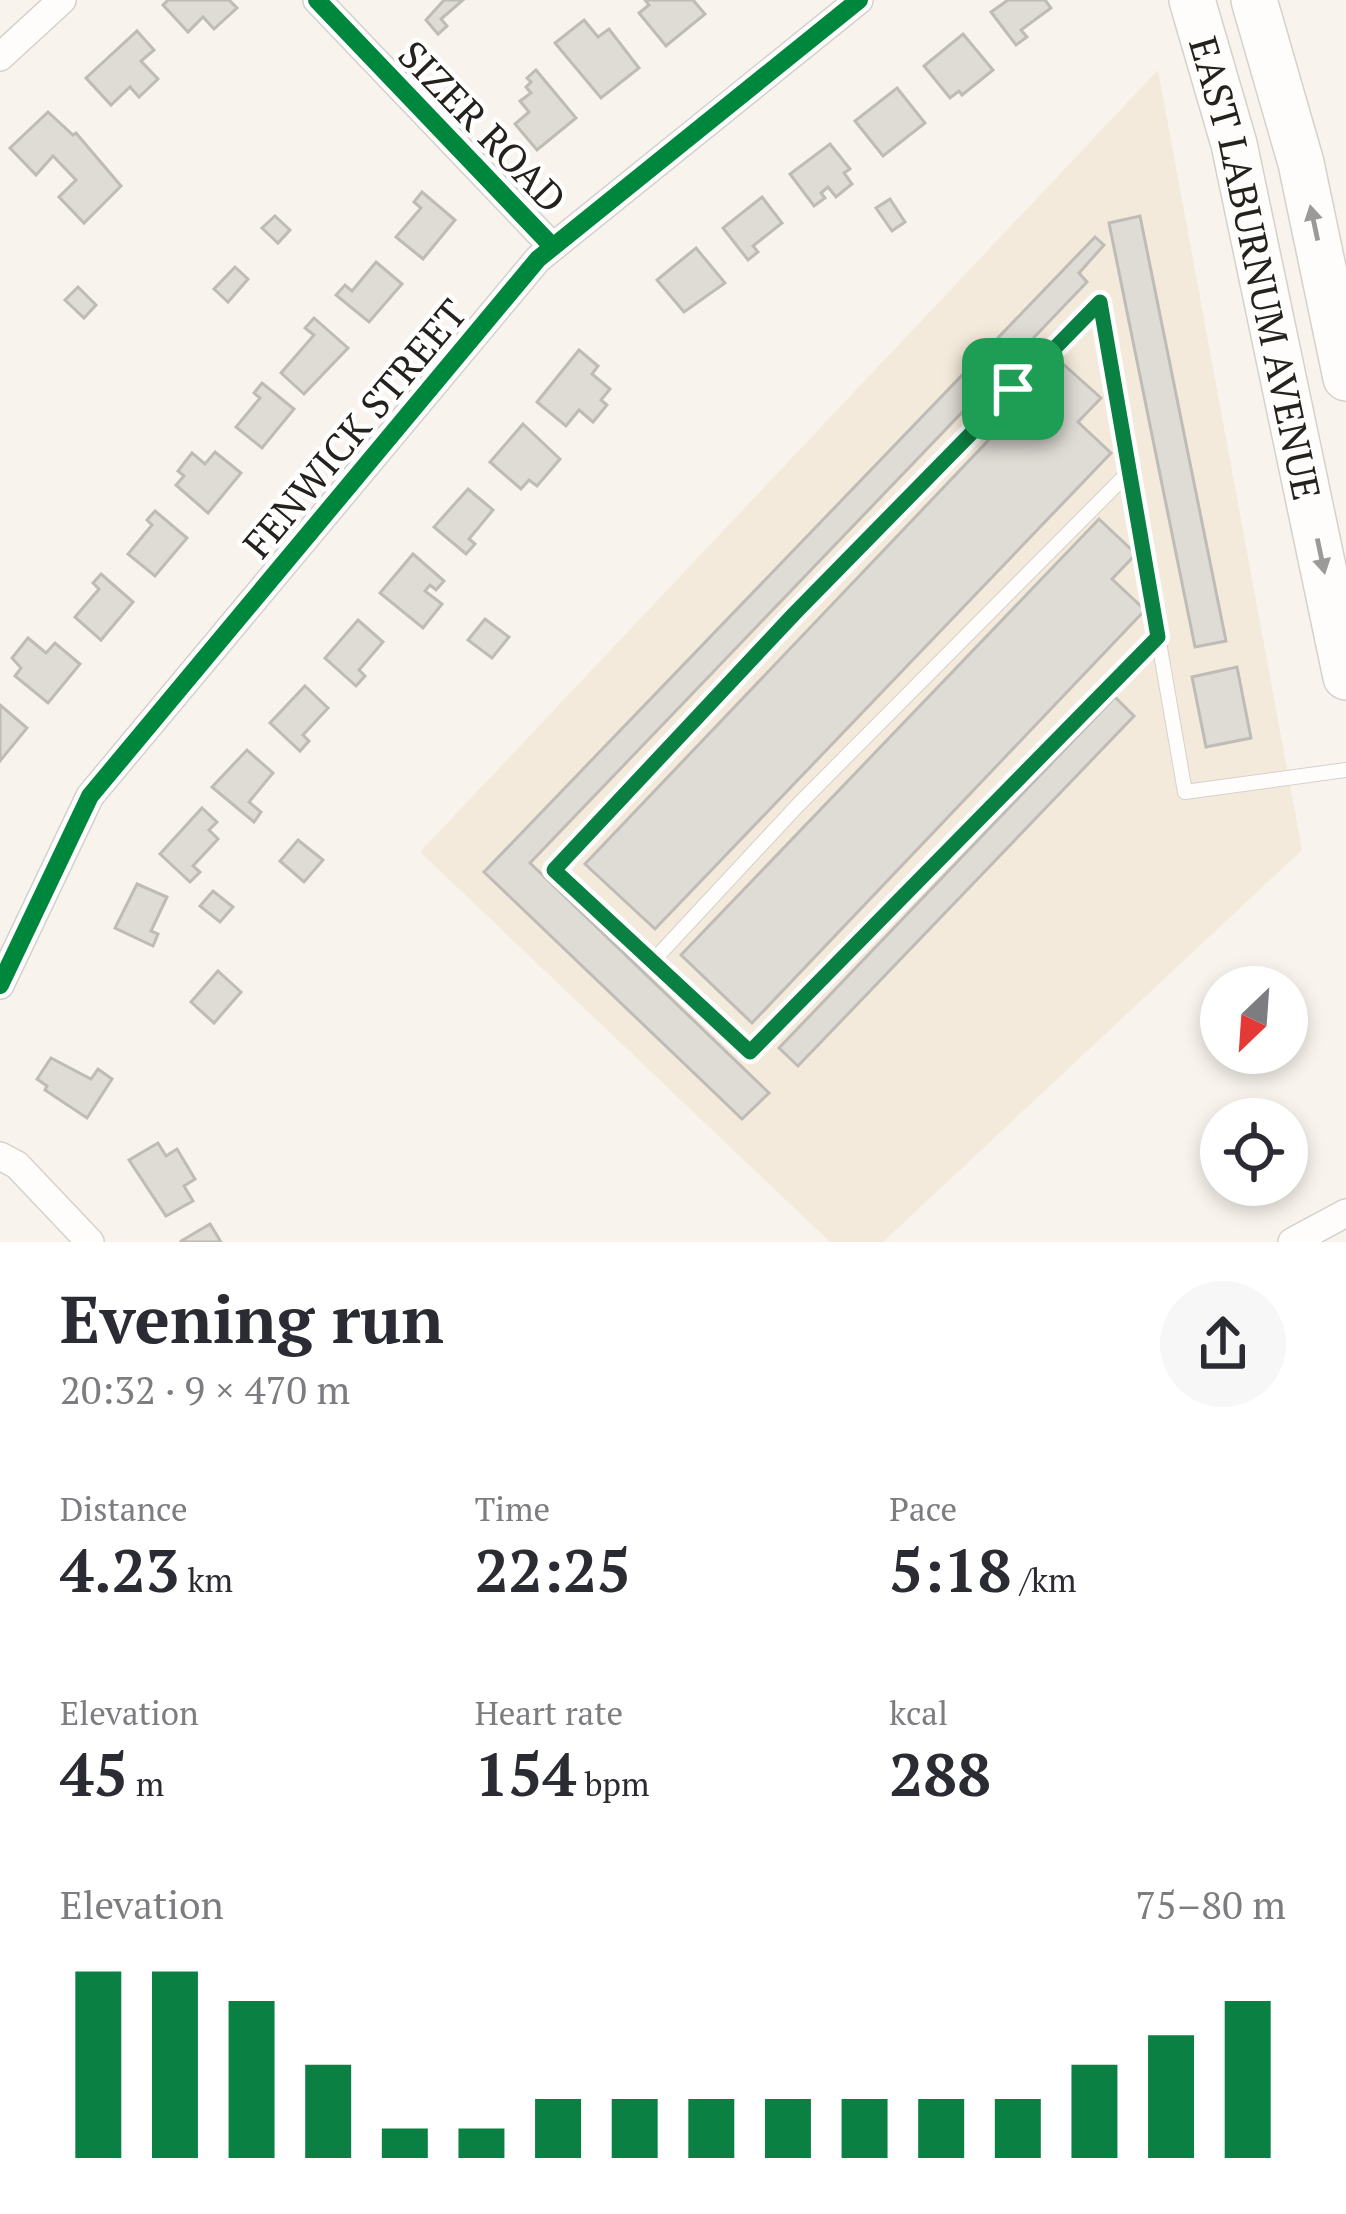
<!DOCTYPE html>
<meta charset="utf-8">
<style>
body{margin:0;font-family:"PT Serif",serif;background:#f7f7f7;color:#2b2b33;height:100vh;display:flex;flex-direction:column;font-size:45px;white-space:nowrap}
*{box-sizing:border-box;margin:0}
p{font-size:39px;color:#7c7c81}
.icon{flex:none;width:66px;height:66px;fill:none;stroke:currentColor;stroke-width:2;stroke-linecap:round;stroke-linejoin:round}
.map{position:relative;height:1242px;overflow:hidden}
.sheet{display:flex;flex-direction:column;background:#fff;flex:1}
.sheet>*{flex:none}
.needle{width:78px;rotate:205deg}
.tools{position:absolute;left:1200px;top:966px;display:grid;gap:24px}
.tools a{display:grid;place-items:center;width:108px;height:108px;border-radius:50%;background:#fff;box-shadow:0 6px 18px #0003;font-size:60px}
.pin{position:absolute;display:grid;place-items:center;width:102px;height:102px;color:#fff;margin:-51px;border-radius:24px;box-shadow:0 6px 18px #0006}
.round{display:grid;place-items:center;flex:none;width:126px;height:126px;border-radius:63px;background:#f7f7f7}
.head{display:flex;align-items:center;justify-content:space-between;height:204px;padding:0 60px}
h1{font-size:66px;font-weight:600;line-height:90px}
.stats{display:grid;grid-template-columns:repeat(3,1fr);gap:18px;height:204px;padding:12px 60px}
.stats div{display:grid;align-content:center}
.stats b{font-size:60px;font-weight:600}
.stats small{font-size:33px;font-weight:400}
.stats p{font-size:33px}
.chart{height:336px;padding:24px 60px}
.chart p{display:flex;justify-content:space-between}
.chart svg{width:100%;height:216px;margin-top:12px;stroke:#0b8043;stroke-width:6}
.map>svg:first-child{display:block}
</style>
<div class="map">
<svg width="1346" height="1242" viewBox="0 0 1346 1242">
<rect width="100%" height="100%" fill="#f8f3ec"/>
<!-- built -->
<path fill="#f4eadb" d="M1158 70 1302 850 883 1242H830L420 852Z"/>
<!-- building -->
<g fill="#dfdbd5" stroke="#bfbbb6" stroke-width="3">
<path d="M168 0H229L237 8 214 29 203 17 188 32 163 5Z"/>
<path d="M444 0H463L441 19 447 26 438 34 426 20Z"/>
<path d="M645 0H693L705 14 666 46 639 13 649 5Z"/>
<path d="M1008 0H1045L1051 8 1021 30 1027 37 1016 45 991 12Z"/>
<path d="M584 20 598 37 609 29 639 68 601 98 555 43Z"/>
<path d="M137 31 154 50 141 61 158 79 139 97 130 87 111 105 86 78Z"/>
<path d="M963 34 993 70 962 95 959 91 950 98 924 66Z"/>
<path d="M536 70 576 118 537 150 515 124 529 112 520 101 531 93 526 87 531 82 527 78Z"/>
<path d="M897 88 925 123 883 156 855 121Z"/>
<path d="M48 112 73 135 76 133 121 186 84 223 59 197 76 180 53 156 36 175 10 148Z"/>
<path d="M830 144 850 169 844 173 852 184 836 197 828 187 821 193 825 198 814 206 790 174Z"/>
<path d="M422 192 455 220 423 259 396 237 421 208 414 202Z"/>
<path d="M762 197 782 223 753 246 758 252 748 260 723 228Z"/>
<path d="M890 199 905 222 892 231 876 208Z"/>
<path d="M275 216 290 230 278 243 262 228Z"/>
<path d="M1140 216 1226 641 1195 647 1109 223Z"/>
<path d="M1095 237 1104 245 1079 273 1087 282 530 863 769 1093 742 1119 484 872Z"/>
<path d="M696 248 725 283 684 312 657 280Z"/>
<path d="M376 262 402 284 369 322 336 295 345 285 352 291Z"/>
<path d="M235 267 248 279 228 302 214 289Z"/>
<path d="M78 287 96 305 84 318 65 300Z"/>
<path d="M314 318 348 348 304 394 281 373 314 335 305 328Z"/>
<path d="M579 350 598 366 592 374 610 389 601 400 607 405 593 422 579 410 566 426 537 402Z"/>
<path d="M1062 363 1101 398 1078 422 1111 453 655 929 585 864Z"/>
<path d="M262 383 294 409 262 448 236 427 260 398 254 393Z"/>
<path d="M523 424 560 459 537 486 529 480 521 489 490 462Z"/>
<path d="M215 452 241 473 208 513 176 485 184 476 178 471 192 453 205 464Z"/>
<path d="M468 489 493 510 469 539 475 544 466 554 434 527Z"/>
<path d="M155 511 187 538 155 576 128 554 152 525 147 520Z"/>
<path d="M1099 519 1136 554 1112 579 1145 610 752 1023 681 955Z"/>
<path d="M413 554 444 581 436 590 430 585 425 591 442 604 423 628 380 593Z"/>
<path d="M101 574 133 602 101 640 75 617 99 589 93 583Z"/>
<path d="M485 619 509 637 492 658 468 640Z"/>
<path d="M358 620 383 642 359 670 365 676 356 686 325 658Z"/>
<path d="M28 638 46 653 55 643 80 664 48 703 15 676 21 668 12 658Z"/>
<path d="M1237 667 1251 738 1206 747 1192 677Z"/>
<path d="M305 686 328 708 303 735 309 741 300 751 270 723Z"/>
<path d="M1115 697 1134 716 798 1066 779 1048Z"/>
<path d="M0 705 27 728 0 761Z"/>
<path d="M247 750 273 773 249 802 261 812 254 822 212 787Z"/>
<path d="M202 808 217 822 209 830 218 839 193 866 200 872 190 882 160 854Z"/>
<path d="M298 840 323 860 304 882 280 861Z"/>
<path d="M137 884 167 897 151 931 158 934 153 946 115 928Z"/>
<path d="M213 891 233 907 220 922 200 906Z"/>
<path d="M218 971 241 992 214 1023 191 1002Z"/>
<path d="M51 1058 91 1079 98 1069 112 1079 87 1118 45 1090 47 1086 37 1079Z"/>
<path d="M158 1143 166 1156 177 1149 195 1179 184 1186 193 1201 166 1216 129 1160Z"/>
<path d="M210 1224 221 1242H181V1241Z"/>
</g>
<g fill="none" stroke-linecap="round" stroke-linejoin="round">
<defs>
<g id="service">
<path d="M1158 636 750 1051 554 870 794 614 1100 302 1185 792 1346 770"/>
<path d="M653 961 798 805 1129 472"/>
</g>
<g id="minor">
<path d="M317 0 552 246"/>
<path d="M0 57 62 0"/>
<path d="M0 985 90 796 538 259 859 0"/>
<path d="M0 1156 17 1165 90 1242"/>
<path d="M1292 1242 1346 1213"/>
</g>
<g id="primary">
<path id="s1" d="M1192 0 1234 144 1346 677"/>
<path d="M1254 0 1301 163 1346 378"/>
</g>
</defs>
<!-- service casing -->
<use href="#service" stroke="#d5d1cb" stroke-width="16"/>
<!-- minor casing -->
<use href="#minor" stroke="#d5d1cb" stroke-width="30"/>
<!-- primary casing -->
<use href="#primary" stroke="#d5d1cb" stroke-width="48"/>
<!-- service -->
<use href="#service" stroke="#fefdfc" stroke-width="14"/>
<!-- minor -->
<use href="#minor" stroke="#fefdfc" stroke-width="27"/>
<!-- primary -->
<use href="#primary" stroke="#fefdfc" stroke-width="45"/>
<defs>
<g id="cycleway">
<path d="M317 0 552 246"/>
<path d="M0 985 90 796 538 259 859 0"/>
</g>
</defs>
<!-- cycleway casing -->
<use href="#cycleway" stroke="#fff" stroke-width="26"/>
<!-- cycleway -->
<use href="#cycleway" stroke="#00873e" stroke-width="18"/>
</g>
<!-- one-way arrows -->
<defs><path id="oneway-solid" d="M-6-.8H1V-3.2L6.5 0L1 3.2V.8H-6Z" transform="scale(3)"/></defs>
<g fill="#9c9a98">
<use href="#oneway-solid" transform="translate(1314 223) rotate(-102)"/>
<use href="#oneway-solid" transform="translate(1321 556) rotate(78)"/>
</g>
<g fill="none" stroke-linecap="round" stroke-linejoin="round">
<defs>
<path id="route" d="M1100 302 1158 637 750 1052 554 870 794 614Z"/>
</defs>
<!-- route casing -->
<use href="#route" stroke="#fff" stroke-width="24"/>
<!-- route -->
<use href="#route" stroke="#0b8043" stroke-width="15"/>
</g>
<g text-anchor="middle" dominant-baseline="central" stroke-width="9" stroke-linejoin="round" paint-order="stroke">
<!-- street labels -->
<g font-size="39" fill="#25221d" stroke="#fff">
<text transform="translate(483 126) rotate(46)">SIZER ROAD</text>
<text stroke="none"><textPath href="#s1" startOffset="276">EAST LABURNUM AVENUE</textPath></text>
<text transform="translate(354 428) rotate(-50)">FENWICK STREET</text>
</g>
</g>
</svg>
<div class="tools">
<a><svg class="needle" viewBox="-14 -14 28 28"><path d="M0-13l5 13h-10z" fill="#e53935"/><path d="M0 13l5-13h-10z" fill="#7c7c81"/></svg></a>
<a><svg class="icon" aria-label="locate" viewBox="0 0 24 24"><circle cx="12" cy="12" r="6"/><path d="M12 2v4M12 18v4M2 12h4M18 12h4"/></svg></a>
</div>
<div class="pin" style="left:1013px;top:389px;background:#1e9e55"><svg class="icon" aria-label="arrive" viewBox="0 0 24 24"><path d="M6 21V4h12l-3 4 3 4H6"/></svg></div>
</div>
<section class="sheet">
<div class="head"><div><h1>Evening run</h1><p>20:32 · 9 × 470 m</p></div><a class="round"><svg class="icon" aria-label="share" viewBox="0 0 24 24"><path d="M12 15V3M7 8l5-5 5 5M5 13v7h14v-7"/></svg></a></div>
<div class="stats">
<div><p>Distance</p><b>4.23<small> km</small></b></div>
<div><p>Time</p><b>22:25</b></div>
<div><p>Pace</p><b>5:18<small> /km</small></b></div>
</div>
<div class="stats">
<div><p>Elevation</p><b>45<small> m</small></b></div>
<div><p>Heart rate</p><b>154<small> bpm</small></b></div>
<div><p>kcal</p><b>288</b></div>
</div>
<div class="chart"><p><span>Elevation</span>75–80 m</p>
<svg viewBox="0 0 160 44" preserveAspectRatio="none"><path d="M5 44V6M15 44V6M25 44V12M35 44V25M45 44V38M55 44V38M65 44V32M75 44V32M85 44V32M95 44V32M105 44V32M115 44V32M125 44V32M135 44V25M145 44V19M155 44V12"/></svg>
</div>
</section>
